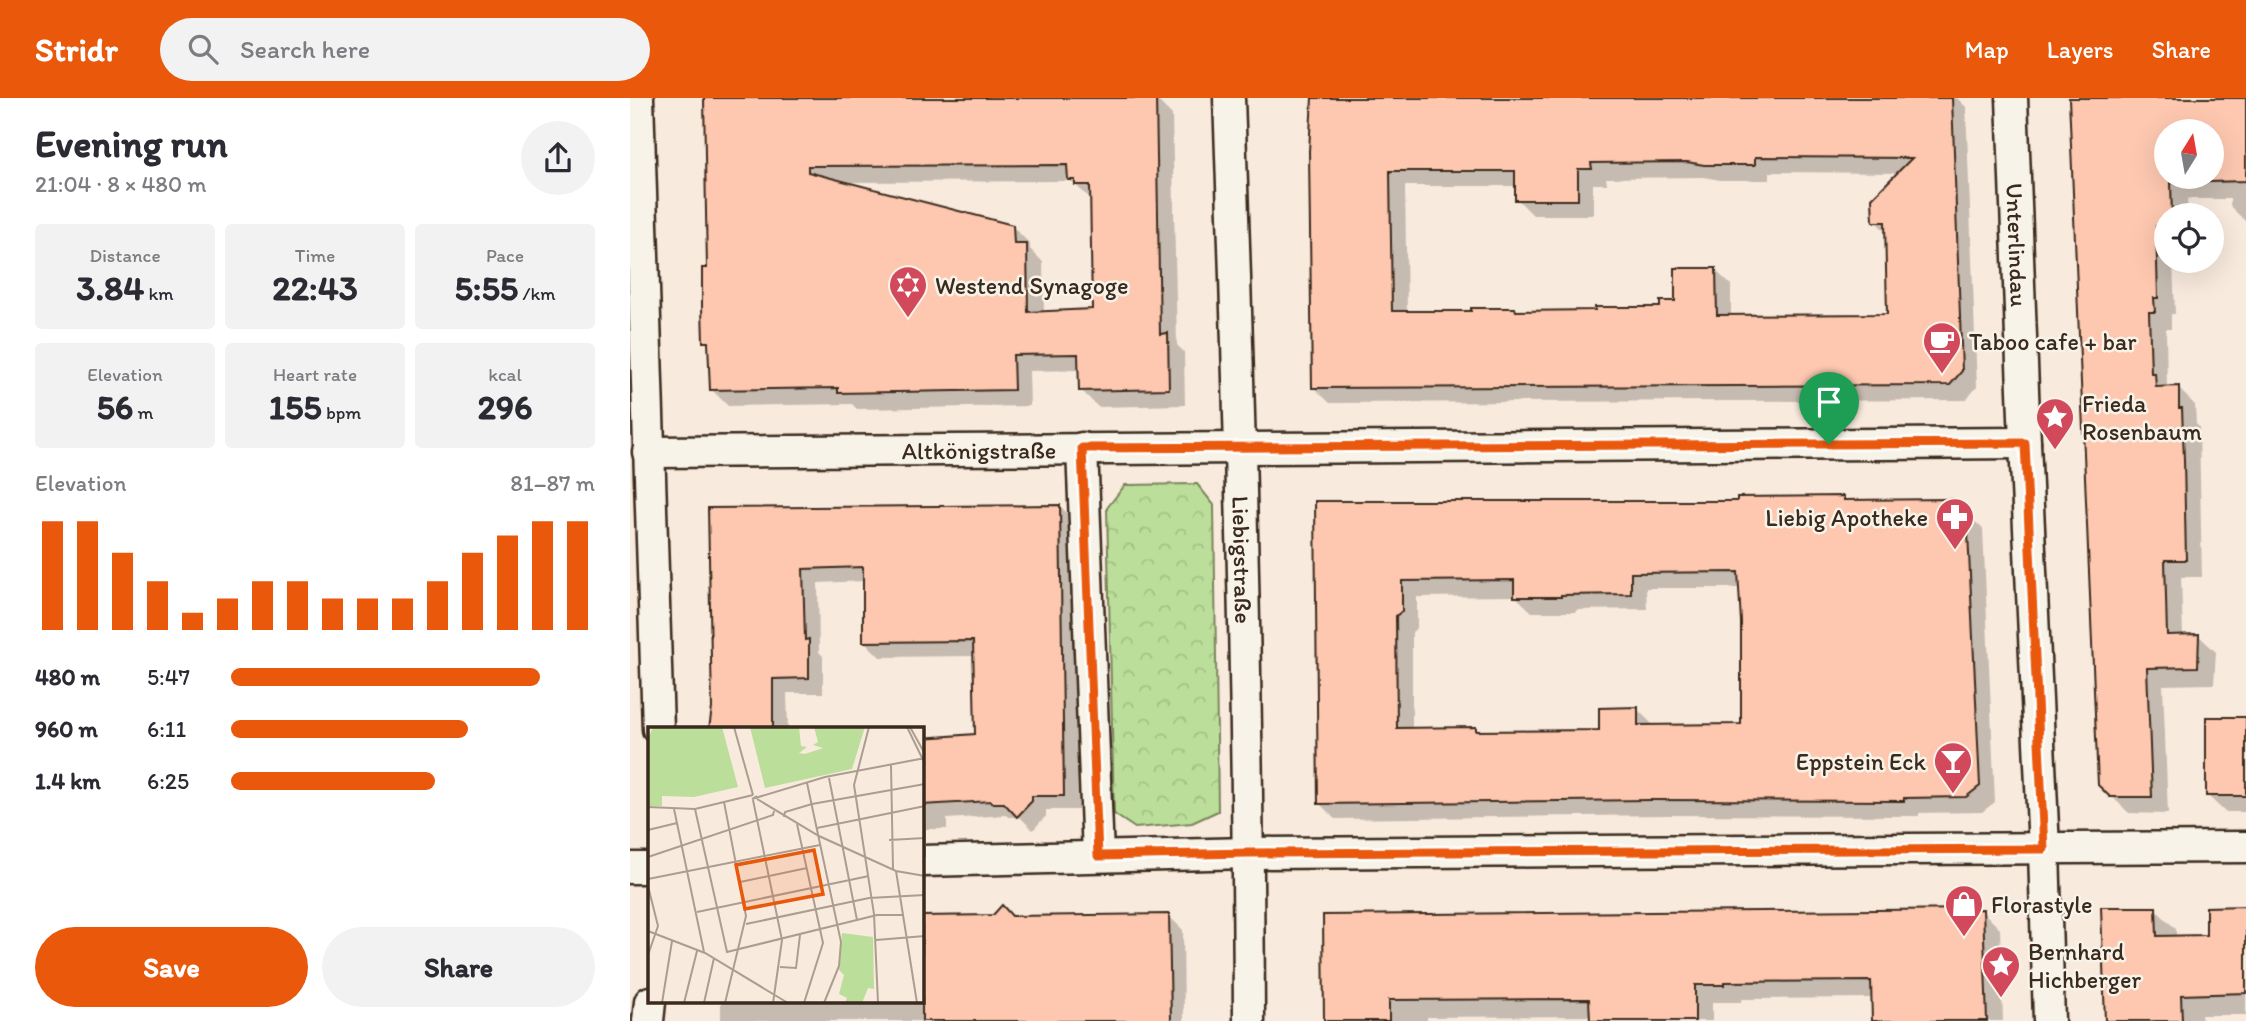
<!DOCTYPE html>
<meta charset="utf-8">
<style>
body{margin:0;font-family:Itim,sans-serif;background:#f2f2f3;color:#2b2b33;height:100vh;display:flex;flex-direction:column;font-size:26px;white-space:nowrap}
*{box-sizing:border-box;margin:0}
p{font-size:23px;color:#7c7c81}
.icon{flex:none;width:38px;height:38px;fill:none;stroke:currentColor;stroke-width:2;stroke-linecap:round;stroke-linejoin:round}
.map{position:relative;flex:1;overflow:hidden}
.drawer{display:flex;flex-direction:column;background:#fff;width:630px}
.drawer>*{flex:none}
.needle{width:46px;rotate:11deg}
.tools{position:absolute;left:1524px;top:21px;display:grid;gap:14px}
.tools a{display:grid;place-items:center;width:70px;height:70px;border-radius:50%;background:#fff;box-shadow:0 7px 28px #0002;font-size:35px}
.pin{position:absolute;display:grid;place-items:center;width:60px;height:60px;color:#fff;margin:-72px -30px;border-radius:50% 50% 50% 0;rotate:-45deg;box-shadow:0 0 7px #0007}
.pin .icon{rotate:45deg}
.round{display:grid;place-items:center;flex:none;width:74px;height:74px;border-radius:37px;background:#f2f2f3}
.head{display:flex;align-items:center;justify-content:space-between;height:119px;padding:0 35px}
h1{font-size:38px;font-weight:800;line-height:52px}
.stats{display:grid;grid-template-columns:repeat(3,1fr);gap:10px;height:119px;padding:7px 35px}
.stats div{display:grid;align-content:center;border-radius:7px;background:#f2f2f3;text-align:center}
.stats b{font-size:35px;font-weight:800}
.stats small{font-size:19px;font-weight:400}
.stats p{font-size:19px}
.chart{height:196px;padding:14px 35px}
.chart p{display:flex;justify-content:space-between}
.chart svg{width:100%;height:126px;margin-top:7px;stroke:#ea580c;stroke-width:6}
.primary-button{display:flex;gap:14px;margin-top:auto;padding:14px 35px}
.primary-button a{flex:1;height:80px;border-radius:42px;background:#ea580c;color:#fff;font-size:28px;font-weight:800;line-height:80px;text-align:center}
.primary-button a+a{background:#f2f2f3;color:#2b2b33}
ul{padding:0 35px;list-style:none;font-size:23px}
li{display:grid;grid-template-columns:112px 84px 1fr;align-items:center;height:52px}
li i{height:18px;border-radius:9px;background:#ea580c}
header{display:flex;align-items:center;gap:42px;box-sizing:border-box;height:98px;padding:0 35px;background:#ea580c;color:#fff}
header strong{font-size:33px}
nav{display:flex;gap:38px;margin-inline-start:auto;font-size:24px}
.search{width:490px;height:63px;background:#f2f2f3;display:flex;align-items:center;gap:18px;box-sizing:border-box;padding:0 24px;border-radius:38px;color:#7c7c81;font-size:26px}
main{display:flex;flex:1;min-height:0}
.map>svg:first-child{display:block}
</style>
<header>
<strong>Stridr</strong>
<div class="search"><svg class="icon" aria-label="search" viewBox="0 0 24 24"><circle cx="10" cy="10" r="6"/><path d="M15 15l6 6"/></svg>Search here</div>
<nav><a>Map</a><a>Layers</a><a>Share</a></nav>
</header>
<main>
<section class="drawer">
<div class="head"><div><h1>Evening run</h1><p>21:04 · 8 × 480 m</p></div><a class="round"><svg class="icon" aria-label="share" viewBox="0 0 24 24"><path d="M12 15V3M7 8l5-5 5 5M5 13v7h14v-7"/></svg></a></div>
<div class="stats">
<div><p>Distance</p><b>3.84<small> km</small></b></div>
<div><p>Time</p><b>22:43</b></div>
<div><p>Pace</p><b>5:55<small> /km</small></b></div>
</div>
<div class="stats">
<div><p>Elevation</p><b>56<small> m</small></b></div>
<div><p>Heart rate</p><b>155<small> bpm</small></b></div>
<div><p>kcal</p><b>296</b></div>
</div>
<div class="chart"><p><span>Elevation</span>81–87 m</p>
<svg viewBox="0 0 160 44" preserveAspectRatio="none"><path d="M5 44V6M15 44V6M25 44V17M35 44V27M45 44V38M55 44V33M65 44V27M75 44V27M85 44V33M95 44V33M105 44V33M115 44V27M125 44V17M135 44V11M145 44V6M155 44V6"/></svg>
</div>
<ul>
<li><b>480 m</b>5:47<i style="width:85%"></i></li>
<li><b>960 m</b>6:11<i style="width:65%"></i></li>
<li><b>1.4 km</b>6:25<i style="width:56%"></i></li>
</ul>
<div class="primary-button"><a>Save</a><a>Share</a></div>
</section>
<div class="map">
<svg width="1616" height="923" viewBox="0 0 1616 923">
<defs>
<pattern id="park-crowns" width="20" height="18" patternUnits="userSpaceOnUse" patternTransform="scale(1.75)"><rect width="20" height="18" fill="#bbdf9a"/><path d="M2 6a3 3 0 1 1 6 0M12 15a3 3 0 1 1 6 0" fill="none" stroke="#a2c084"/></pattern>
</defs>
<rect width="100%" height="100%" fill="#f8eadd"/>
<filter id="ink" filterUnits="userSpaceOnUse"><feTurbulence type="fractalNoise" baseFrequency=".0143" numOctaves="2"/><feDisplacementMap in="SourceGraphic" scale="14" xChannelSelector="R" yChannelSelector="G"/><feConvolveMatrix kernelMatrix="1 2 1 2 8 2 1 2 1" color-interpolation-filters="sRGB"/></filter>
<g filter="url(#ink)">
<!-- park -->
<path fill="url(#park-crowns)" stroke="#7b845c" stroke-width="2" d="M567 386 584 407 588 713 562 725 505 730 484 716 477 410 495 387Z"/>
<!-- shadow -->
<g fill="#0003" fill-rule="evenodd">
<path d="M683 0H1327L1336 9 1347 289 1336 302 700 305 684 290ZM1140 74 1270 75 1245 123 1257 135 1259 218 1101 219V187L1085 172 1047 205 1032 211 777 215 775 88H887V101L903 117H963V86H977L976 80 1074 79 1090 82H1140Z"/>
<path d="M1448 0H1616V124L1600 108V101H1557L1558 117H1536V163H1543L1545 216H1541V231H1536L1537 290H1548L1565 307 1566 326 1569 329 1572 479H1551L1553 538 1568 537 1586 554 1584 586 1533 587 1538 716 1499 715 1470 687ZM1536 33H1582V79H1536Z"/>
<path d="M526 1 542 17 547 247 554 254 555 307 468 309 451 292 450 272 399 273 400 308 227 311 222 306 98 308 81 291 80 248 75 243 79 172 76 2ZM441 83 462 102 464 212 414 215 413 164 400 151V146L383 129 214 84Z"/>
<path d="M1213 400 1217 403 1336 415 1353 431 1365 704 1352 714 1289 715V718L1037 717 705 721 689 705 687 405 1109 404ZM1016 490H1111L1113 628 1023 627 1007 611 971 634 850 635 846 630 782 631V534L787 530V499L885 498 902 514H946V512L1017 511Z"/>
<path d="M430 408 445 423 448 712H416V718L403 732 390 719H378L376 717 317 721V731H292V640L347 638 345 558 250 559 235 544V483L188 485 189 554 193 558V595H157L158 631H80L83 610 80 411Z"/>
<path d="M1616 620V714H1595L1577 697Z"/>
<path d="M1616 810V917H1571L1572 923H1477L1525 811 1546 831V839L1577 838Z"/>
<path d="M1352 813 1370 831 1373 923H1244V900L1112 901 1111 904H1082V923H961V918L797 919V923H696L694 819Z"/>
<path d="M292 816 296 820 539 818 553 832 554 923H91V904H292Z"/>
</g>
<!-- building -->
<g fill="#fec8b0" stroke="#3b2a1e" stroke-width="2" fill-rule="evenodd">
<path d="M74 0H526L530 236 538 235 539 291 449 293 448 256 383 257 384 292 208 295V290L80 292 78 244H73L72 208V170H77ZM437 67 438 82H445V87H460L462 211 398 214 397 146H384L383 127 178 74V68Z"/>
<path d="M682 0H1322L1332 273 1320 287 682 290 679 53ZM1125 59 1282 60 1242 100 1243 124H1255L1257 216 1087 217 1086 170H1045V203H1030V209H965V212L886 213 885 210H841V213H762L760 73H885V102H948V71H962L961 65 1057 64 1074 67H1125Z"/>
<path d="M1439 0H1616V83L1541 85 1542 117H1536V128H1526L1528 200H1524L1525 214H1519L1521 275H1525L1526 289 1549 288V310H1552L1554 362 1556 462H1535L1537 537 1569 536 1568 569 1517 570 1522 699H1480L1468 687ZM1536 33H1582V79H1536Z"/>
<path d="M1214 398V402L1323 401 1337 413 1350 688 1336 699 1274 700V703L1020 702 688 706 685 403H1107V399ZM1108 474 1111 524V626L1008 627V609L969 610V632L846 633V629L767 630 766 518 772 513V483L884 482V499H931V497L1001 496V475Z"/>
<path d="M430 407 434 698H402V703L387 719 374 705H361V703L292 707V640L345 636 343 543 233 544V469L173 471 175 542 179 541V580L143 581V631H79L82 610 78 410Z"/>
<rect x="1576" y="619" width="40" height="79"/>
<path d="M372 807 382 818 539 816 541 923H292V818L363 817Z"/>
<path d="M1616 808V895L1551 897 1552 923H1475L1471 809H1526L1527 838 1576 837V809Z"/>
<path d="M1353 811 1357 923H1242L1241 883 1094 884V887H1065V923H960L959 901 759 902V923H694L693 817Z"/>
</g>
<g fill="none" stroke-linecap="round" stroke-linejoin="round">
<defs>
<g id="street">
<path d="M8 0 28 631"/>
<path id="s1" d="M599 0C610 308 618 615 619 923"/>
<path id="s2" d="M1382 0 1395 345 1414 751 1419 923"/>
<path d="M452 350 468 758"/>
<path id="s3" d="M18 354 1395 345"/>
<path d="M292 763 619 755 1616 749"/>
<path d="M0 770H19"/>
<path d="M18 923 20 904"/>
</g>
</defs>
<!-- street casing -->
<use href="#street" stroke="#3b2a1e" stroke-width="35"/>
<!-- street -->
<use href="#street" stroke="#f7f3e8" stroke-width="30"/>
</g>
</g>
<g fill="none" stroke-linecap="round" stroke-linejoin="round" filter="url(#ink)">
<defs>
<path id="route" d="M1395 345 1414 751 619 755 468 758 452 350Z"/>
</defs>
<!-- route casing -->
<use href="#route" stroke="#fff" stroke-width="14"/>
<!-- route -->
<use href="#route" stroke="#ea580c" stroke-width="9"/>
</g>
<!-- icons -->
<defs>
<symbol id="synagogue-pin" viewBox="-11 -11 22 30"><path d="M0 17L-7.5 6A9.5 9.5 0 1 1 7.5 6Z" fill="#d1495b" stroke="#f7f3e8"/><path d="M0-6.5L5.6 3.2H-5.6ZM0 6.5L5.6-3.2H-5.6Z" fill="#fff"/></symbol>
<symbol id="cafe-pin" viewBox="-11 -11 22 30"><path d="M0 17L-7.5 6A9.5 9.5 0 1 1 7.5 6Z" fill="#d1495b" stroke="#f7f3e8"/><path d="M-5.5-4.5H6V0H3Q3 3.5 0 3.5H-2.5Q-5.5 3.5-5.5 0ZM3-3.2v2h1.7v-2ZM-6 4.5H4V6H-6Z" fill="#fff"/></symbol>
<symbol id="sight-pin" viewBox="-11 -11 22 30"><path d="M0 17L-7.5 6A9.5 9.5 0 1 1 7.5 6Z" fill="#d1495b" stroke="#f7f3e8"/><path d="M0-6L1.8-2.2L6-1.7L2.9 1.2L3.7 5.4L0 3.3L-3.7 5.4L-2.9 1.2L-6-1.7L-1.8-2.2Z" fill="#fff"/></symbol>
<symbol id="pharmacy-pin" viewBox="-11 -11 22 30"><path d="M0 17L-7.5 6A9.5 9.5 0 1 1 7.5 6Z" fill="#d1495b" stroke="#f7f3e8"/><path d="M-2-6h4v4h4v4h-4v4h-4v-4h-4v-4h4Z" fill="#fff"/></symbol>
<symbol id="bar-pin" viewBox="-11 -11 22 30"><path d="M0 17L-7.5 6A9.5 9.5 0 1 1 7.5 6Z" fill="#d1495b" stroke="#f7f3e8"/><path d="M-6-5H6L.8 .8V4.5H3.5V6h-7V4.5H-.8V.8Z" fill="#fff"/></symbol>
<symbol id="shop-pin" viewBox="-11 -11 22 30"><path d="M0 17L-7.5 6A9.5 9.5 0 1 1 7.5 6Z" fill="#d1495b" stroke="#f7f3e8"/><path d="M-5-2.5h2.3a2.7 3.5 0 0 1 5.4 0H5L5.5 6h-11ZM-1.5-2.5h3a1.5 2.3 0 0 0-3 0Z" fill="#fff"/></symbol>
</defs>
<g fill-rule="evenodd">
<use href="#synagogue-pin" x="256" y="165" width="44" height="60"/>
<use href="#cafe-pin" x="1290" y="221" width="44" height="60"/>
<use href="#sight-pin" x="1403" y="297" width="44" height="60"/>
<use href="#pharmacy-pin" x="1303" y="397" width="44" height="60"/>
<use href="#bar-pin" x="1301" y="641" width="44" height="60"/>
<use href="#shop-pin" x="1312" y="784" width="44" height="60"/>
<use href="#sight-pin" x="1349" y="845" width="44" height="60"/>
</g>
<g text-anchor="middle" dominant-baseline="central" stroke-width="5" stroke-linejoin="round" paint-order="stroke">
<!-- street labels -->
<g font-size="24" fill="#3b2a1e" stroke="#f7f3e8">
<text stroke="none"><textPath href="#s2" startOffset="147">Unterlindau</textPath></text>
<text stroke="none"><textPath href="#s3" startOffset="331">Altkönigstraße</textPath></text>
<text stroke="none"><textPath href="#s1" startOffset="462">Liebigstraße</textPath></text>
</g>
<!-- poi labels -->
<g font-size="24" fill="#3b2a1e" stroke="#f7f3e8" text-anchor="start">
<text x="305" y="187">Westend Synagoge</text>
<text x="1339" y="243">Taboo cafe + bar</text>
<text x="1452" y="305">Frieda<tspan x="1452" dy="28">Rosenbaum</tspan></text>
<text x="1298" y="419" text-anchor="end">Liebig Apotheke</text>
<text x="1296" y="663" text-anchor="end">Eppstein Eck</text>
<text x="1361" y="806">Florastyle</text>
<text x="1398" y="853">Bernhard<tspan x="1398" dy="28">Hichberger</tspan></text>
</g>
</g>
<!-- overview -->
<g transform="translate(18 629)">
<rect width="276" height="276" fill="#f8eadd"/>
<path d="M5 0H74L90 60 46 70 14 69V79H0V12ZM102 0H151L153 19 159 20 151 26 157 27 175 21 165 18 170 15 166 0H217L204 42 117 61ZM194 206 225 210 226 262 220 261 214 276H197L199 271 191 267 196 248 191 243Z" fill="#bbdf9a"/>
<path fill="none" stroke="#ac9d91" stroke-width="2" d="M86 0 105 68M221 0 206 58 226 187 230 276M259 0 277 37M262 0 277 27M243 38 245 142M181 51 209 193M159 56 193 215 191 239 176 276M109 69 104 72 177 50 277 31M109 72 171 109 248 144 277 149M105 73 134 213 125 276M76 75 98 189 77 276M0 80 47 82 105 68M26 82 56 225M47 82 79 225 229 188H256M136 90 137 85 164 77 277 57M277 95V130M149 97 175 216 156 276M169 101 277 79M0 103 29 96M241 113 277 111M0 130 125 88 126 84M248 144 269 276M0 152 172 118M92 155 159 141M0 159 10 199 0 228M49 185 221 149M98 197 221 171 277 168M0 204 57 226 140 276M228 213 277 209M132 240 148 241 152 208M14 276 24 214M36 276 49 224M56 276 66 231"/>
<path fill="#e8590c" fill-opacity="0.15" stroke="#e8590c" stroke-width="3.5" d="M166 123 175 167 97 182 88 138Z"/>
<rect width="276" height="276" fill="none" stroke="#3b2a1e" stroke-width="3.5"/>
</g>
</svg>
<div class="tools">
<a><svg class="needle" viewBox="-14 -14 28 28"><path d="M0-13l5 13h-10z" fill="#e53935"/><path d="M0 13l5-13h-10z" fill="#7c7c81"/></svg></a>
<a><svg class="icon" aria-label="locate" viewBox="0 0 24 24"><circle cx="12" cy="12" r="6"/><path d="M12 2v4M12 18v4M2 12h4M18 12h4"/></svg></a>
</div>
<div class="pin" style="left:1199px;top:346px;background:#1e9e55"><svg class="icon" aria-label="arrive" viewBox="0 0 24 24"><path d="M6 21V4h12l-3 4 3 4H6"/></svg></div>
</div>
</main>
